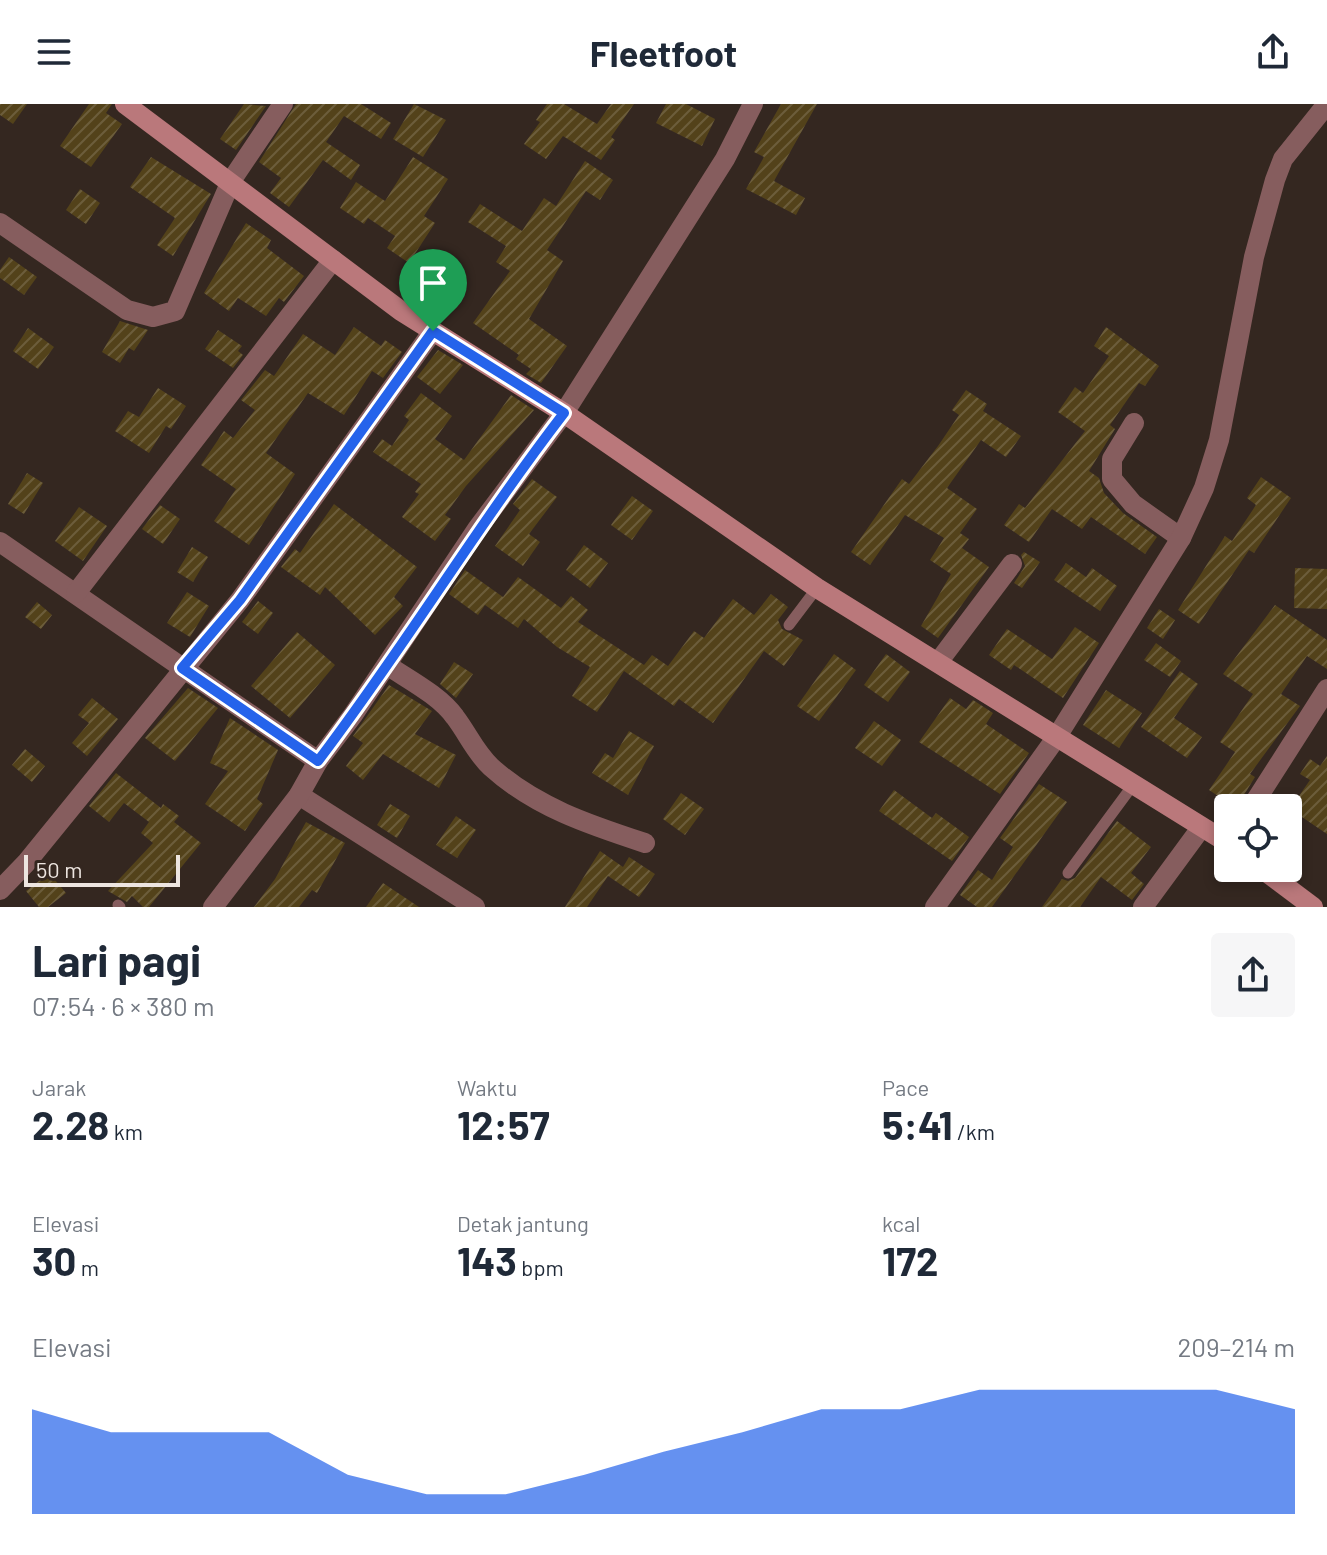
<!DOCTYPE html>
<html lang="id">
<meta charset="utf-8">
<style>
body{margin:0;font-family:Barlow,sans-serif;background:#f6f6f7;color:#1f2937;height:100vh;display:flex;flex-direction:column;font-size:30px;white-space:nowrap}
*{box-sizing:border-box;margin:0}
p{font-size:26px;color:#747a83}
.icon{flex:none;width:44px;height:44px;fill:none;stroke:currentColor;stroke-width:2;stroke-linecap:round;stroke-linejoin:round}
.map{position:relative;height:803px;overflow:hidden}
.details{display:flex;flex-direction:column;background:#fff;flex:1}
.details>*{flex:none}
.tools{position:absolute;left:1214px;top:690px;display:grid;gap:16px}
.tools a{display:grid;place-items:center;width:88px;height:88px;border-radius:8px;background:#fff;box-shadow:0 4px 12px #0003;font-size:40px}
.scale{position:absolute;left:24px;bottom:20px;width:156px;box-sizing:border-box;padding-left:8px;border:4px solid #ede5e0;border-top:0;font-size:22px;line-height:28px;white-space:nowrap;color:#ede5e0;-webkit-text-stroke:6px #342720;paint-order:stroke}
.pin{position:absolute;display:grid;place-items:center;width:68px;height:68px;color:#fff;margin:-82px -34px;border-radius:50% 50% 50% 0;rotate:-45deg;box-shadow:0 0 8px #0007}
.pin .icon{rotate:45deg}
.round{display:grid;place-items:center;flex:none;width:84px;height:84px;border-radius:8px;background:#f6f6f7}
.head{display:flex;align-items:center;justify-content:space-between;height:136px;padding:0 32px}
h1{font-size:44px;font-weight:700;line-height:60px}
.figures{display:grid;grid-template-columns:repeat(3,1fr);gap:12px;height:136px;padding:8px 32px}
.figures div{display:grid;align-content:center}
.figures b{font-size:40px;font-weight:700}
.figures small{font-size:22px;font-weight:400}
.figures p{font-size:22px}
.chart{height:224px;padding:16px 32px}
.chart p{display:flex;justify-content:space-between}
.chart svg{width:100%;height:144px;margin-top:8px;fill:#2563eb;opacity:.7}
header{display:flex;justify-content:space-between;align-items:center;height:104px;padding:0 32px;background:#fff;font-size:36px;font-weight:700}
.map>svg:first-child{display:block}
</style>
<header><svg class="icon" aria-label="menu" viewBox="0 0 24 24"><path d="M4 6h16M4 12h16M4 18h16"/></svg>Fleetfoot<svg class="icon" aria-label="share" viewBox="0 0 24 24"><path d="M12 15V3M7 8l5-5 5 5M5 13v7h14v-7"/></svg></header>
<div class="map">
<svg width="1327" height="803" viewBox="0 0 1327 803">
<defs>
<pattern id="building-hatch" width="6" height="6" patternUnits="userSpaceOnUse" patternTransform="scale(2)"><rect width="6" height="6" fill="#53421a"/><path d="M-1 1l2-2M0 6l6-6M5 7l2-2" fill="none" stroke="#6c5d3b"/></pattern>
</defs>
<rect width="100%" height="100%" fill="#342720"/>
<!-- building -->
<g fill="url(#building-hatch)">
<path d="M0 0H27L13 20 0 11Z"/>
<path d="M89 0H112L106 9 122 20 91 63 60 42Z"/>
<path d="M244 0 266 2 236 46 220 35Z"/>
<path d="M296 0H361L391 19 381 35 344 12 326 38 360 61 351 76 323 56 289 103 270 89 281 74 259 58Z"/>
<path d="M414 0 446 16 423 53 393 35Z"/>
<path d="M547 0H564L597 20 611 0H634L611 33 615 36 601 56 563 32 546 55 524 40 540 18 536 16Z"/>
<path d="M666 0H686L715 15 702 42 656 19Z"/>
<path d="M781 0H817L774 77 805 94 796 111 746 85 764 53 754 48Z"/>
<path d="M151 53 211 90 173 152 157 141 175 114 130 83Z"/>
<path d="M413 53 448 75 424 112 435 119 409 159 387 144 395 132 368 114 364 120 340 104 356 78 385 97Z"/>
<path d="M585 57 613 76 600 96 586 87 547 146 563 157 529 215 567 242 541 279 526 270 531 265 516 255 519 251 473 219 510 167 496 158 506 142 468 118 480 100 522 127 544 94 556 102Z"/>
<path d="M80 85 100 99 86 120 66 106Z"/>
<path d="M246 119 271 136 267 144 304 172 284 198 279 194 266 212 238 194 229 207 204 189Z"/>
<path d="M9 153 37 173 24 191 0 174V166Z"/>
<path d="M120 217 148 226 134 247 129 244 120 259 102 248Z"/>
<path d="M354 223 381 242 385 236 402 248 383 274 372 267 344 311 308 289 266 349 295 370 249 441 214 417 236 385 201 361 224 327 233 334 255 306 241 296 265 266 274 272 303 230 335 251Z"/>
<path d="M1106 223 1159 262 1145 282 1139 279 1110 321 1115 325 1089 367 1099 374 1104 389 1123 409 1157 433 1145 450 1091 413 1082 425 1052 405 1029 438 1004 421 1019 400 1025 404 1085 327 1058 308 1075 283 1083 289 1109 252 1094 242Z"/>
<path d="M28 224 54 243 38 265 13 247Z"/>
<path d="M218 226 242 242 238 247 243 251 233 264 205 245Z"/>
<path d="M438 246 463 261 440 290 417 273Z"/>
<path d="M158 284 186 302 171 325 166 322 149 349 115 327 128 307 139 313Z"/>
<path d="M966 286 987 300 983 307 1021 332 1006 353 981 336 947 384 977 405 960 429 969 435 962 444 989 463 938 534 921 522 951 470 930 456 944 434 905 411 870 461 851 448 902 375 909 380 938 342 959 311 952 306Z"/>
<path d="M421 289 452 312 435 335 464 356 511 291 534 306 466 382 445 411 451 415 435 437 402 413 419 390 415 388 421 380 373 348 382 335 392 342 409 316 404 312Z"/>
<path d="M27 369 43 379 24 410 8 400Z"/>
<path d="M1261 373 1291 394 1254 449 1249 446 1199 520 1178 506 1225 432 1232 437 1256 401 1247 394Z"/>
<path d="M532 375 557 393 529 430 540 438 523 462 495 442 520 406 513 400Z"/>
<path d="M632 392 653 407 632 436 611 421Z"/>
<path d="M334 400 417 463 394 493 403 502 375 531 325 483 320 491 281 463 295 445 300 449Z"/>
<path d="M160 401 180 415 163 440 142 425Z"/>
<path d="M79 403 107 422 83 457 55 437Z"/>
<path d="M584 441 608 459 590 484 566 466Z"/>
<path d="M192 443 208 453 193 478 177 468Z"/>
<path d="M1024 448 1040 458 1022 484 1014 479 1025 462 1021 451Z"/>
<path d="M1066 459 1086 473 1092 464 1117 482 1100 507 1054 476Z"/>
<path d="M1295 464 1327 465V505L1294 504Z"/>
<path d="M465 466 503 493 518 473 561 504 571 492 588 506 578 518 644 561 652 551 668 562 694 527 704 534 733 495 754 511 771 490 788 503 778 516 782 525 803 536 784 562 764 547 713 619 679 595 674 602 624 567 597 608 572 592 590 563 557 543 524 515 518 524 485 501 478 511 449 490Z"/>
<path d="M187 488 209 502 190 533 167 519Z"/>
<path d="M258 497 273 509 258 530 242 518Z"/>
<path d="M37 498 52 511 41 525 25 513Z"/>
<path d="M1275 501 1327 536V565L1307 552 1281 590 1300 602 1250 670 1255 673 1236 704 1209 686 1235 648 1220 638 1253 590 1223 570Z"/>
<path d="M1159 505 1175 516 1163 535 1147 524Z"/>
<path d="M1075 523 1099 539 1063 594 1014 561 1011 566 989 551 1007 525 1052 555Z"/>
<path d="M297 528 335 561 290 614 251 582Z"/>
<path d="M1156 539 1181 557 1170 573 1144 556Z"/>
<path d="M834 550 856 566 819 617 797 602Z"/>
<path d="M886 550 910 568 888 598 864 581Z"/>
<path d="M454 558 473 570 456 594 440 580Z"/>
<path d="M1180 567 1198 580 1174 614 1202 633 1187 654 1141 623Z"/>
<path d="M389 581 432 607 415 630 456 651 439 684 383 650 363 676 346 662 363 639 353 632Z"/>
<path d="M188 584 218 604 175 657 145 634Z"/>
<path d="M1106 586 1142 609 1119 644 1083 621Z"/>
<path d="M92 594 118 615 87 652 72 639 89 619 78 611Z"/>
<path d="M950 594 966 605 973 596 993 609 986 620 1029 649 1000 690 919 638Z"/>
<path d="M230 614 278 646 257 695 263 700 245 727 205 700 228 667 210 659Z"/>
<path d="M874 617 901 636 882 662 855 644Z"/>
<path d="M629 627 654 642 628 691 592 669 605 649 613 654Z"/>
<path d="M25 645 45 662 32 678 12 661Z"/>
<path d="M1327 652V730L1290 705 1310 676 1300 670 1310 655 1320 662Z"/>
<path d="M116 669 161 704 163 700 179 712 174 718 201 739 149 803H143L132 792 127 798 108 787 153 739 141 729 149 718 124 699 109 718 89 702Z"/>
<path d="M1039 680 1067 698 992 803H977L960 791 978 766 992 776 1013 743 1000 734Z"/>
<path d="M894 686 932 714 936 709 969 733 952 757 879 707Z"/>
<path d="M681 689 704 705 685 731 663 715Z"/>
<path d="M390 700 410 712 397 734 377 721Z"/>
<path d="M456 712 476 726 457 754 436 741Z"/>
<path d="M1117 717 1151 743 1131 769 1144 780 1132 796 1101 773 1080 803H1042L1062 775 1068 777 1075 774Z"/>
<path d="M306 718 345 739 317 789 312 786 299 803H254L275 775Z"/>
<path d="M600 747 623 763 629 753 655 770 639 793 608 772 587 803H565Z"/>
<path d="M49 769 66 789 48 803H39L26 787Z"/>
<path d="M383 779 419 803H366Z"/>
</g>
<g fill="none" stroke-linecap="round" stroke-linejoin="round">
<!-- lane -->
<g stroke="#865d5e" stroke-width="11">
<path d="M789 521 817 484"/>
<path d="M1068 769 1133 681"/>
<path d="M118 801 120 803"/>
</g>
<!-- street -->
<g stroke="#865d5e" stroke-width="20">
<path d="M0 119 127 206 153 213 175 207 231 77 283 0"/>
<path d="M1134 319 1112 355V375L1133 400 1181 434"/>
<path d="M0 438 318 657"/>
<path d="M76 489 333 156"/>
<path d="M939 557 1012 460"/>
<path d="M387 561C409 576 439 591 455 613 468 630 475 648 491 663 535 703 590 721 645 739"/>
<path d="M299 691 475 803"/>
<path d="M1251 704 1327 585"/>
<path d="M0 786 26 759 240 496 433 227"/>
<path d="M213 803 299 691 318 657 353 611 477 425 564 309 725 55 753 0"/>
<path d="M935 803 1056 634 1181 434 1204 384 1219 336 1254 153 1275 76 1283 55 1327 0"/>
<path d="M1143 803 1201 724"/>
</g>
<!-- secondary -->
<g stroke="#ba787b" stroke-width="20">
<path d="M125 0 401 207 564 309 817 484 1228 739"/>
<path d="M1261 764 1313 803"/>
</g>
</g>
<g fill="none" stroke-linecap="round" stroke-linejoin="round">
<defs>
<path id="route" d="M433 227 564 309C477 422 404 544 318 657L182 564 240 496Z"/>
</defs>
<!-- route casing -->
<use href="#route" stroke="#fff" stroke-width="16"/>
<!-- route -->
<use href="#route" stroke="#2563eb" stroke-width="10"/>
</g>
</svg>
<div class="tools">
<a><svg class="icon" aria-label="locate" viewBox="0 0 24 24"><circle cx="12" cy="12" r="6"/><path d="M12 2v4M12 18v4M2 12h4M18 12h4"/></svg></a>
</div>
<div class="scale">50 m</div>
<div class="pin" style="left:433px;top:227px;background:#1e9e55"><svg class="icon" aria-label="arrive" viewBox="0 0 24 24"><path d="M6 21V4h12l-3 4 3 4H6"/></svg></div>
</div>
<section class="details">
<div class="head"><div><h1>Lari pagi</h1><p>07:54 · 6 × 380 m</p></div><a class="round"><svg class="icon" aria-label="share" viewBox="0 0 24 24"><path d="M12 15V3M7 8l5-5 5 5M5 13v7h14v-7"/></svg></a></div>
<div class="figures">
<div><p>Jarak</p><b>2.28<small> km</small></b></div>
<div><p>Waktu</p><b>12:57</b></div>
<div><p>Pace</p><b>5:41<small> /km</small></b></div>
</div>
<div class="figures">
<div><p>Elevasi</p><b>30<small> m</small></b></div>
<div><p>Detak jantung</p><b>143<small> bpm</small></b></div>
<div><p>kcal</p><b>172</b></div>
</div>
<div class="chart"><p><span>Elevasi</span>209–214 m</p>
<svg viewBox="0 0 160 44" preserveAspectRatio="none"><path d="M0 44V12L10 19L20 19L30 19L40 32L50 38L60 38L70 32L80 25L90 19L100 12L110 12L120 6L130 6L140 6L150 6L160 12V44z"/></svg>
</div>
</section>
